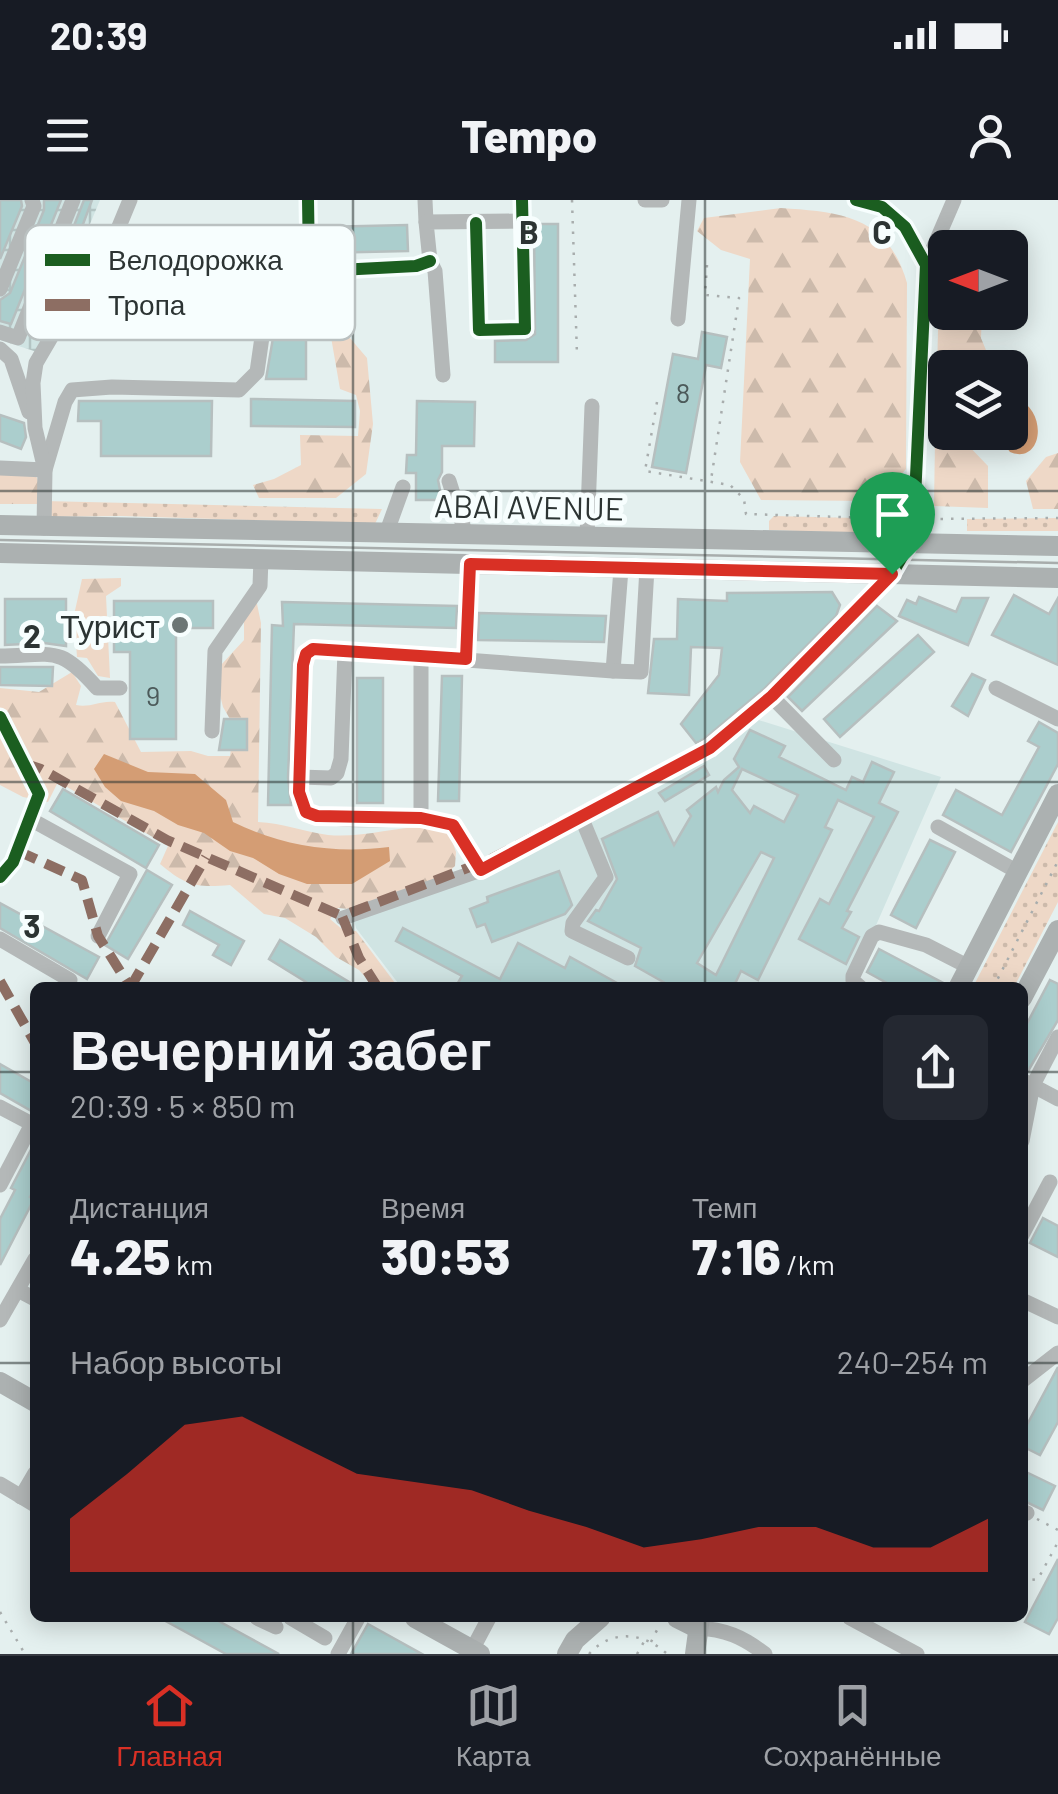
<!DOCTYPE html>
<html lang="ru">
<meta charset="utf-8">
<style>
body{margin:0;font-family:Barlow,sans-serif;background:#242831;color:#f1f3f6;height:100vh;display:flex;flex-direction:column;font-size:38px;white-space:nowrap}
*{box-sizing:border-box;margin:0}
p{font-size:32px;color:#9ea1a6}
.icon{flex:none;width:55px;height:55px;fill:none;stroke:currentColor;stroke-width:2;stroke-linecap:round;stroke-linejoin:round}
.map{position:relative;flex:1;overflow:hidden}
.drawer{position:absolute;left:30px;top:782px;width:998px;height:640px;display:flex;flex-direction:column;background:#171b24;border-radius:15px;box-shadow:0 5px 25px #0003}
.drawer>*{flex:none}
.needle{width:65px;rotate:270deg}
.tools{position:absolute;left:928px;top:30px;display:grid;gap:20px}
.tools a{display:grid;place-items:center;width:100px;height:100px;border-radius:15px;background:#171b24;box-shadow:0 5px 25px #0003;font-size:50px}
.pin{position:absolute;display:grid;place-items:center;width:85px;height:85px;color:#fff;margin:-102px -42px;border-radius:50% 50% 50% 0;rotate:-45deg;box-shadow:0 0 10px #0007}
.pin .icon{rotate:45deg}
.round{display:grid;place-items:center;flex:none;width:105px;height:105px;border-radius:15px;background:#242831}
.overview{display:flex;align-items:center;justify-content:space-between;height:170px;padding:0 40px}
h1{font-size:55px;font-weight:800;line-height:75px}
.figures{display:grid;grid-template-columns:repeat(3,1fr);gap:15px;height:170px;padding:10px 40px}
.figures div{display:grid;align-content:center}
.figures b{font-size:50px;font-weight:800}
.figures small{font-size:28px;font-weight:400}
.figures p{font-size:28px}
.chart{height:280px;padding:20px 40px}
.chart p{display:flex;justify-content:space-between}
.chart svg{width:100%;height:180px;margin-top:10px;fill:#d93025;opacity:.7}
.status{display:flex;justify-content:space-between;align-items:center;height:70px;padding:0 50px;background:#171b24;direction:ltr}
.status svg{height:28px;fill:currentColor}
header{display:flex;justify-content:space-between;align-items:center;height:130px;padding:0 40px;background:#171b24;font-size:45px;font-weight:800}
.tabs{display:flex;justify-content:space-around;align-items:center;height:140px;border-top:2px solid #363941;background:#171b24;font-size:28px;color:#9ea1a6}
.tabs a{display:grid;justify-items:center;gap:5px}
.tabs .current{color:#d93025}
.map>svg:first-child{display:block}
</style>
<div class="status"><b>20:39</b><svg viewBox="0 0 49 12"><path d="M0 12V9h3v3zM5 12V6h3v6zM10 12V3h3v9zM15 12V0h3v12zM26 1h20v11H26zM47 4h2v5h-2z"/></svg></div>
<header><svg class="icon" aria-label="menu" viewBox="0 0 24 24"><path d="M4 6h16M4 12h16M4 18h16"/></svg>Tempo<svg class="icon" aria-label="person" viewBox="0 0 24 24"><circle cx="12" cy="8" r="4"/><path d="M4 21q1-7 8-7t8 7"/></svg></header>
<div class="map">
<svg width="1058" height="1454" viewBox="0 0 1058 1454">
<defs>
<pattern id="industrial-grid" width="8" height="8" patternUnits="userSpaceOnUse" patternTransform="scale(2.5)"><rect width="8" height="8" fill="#d0e4e3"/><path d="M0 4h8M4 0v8" fill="none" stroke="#b3c4c3"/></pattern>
<pattern id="grass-dots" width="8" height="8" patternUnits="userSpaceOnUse" patternTransform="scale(2.5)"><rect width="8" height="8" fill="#eed8c7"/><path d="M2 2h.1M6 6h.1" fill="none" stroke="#ccbaab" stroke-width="1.8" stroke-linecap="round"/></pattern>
<pattern id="forest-firs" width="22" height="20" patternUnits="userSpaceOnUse" patternTransform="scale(2.5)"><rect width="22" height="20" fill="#eed8c7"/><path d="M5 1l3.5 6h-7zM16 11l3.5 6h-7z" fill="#ccbaab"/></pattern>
</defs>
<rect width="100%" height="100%" fill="#e4f0ef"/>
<!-- built -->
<path fill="#d0e4e3" d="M746 516 941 577 849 787H401L356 728 353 716 446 686 708 548Z"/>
<!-- industrial -->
<path fill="url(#industrial-grid)" d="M0 0H100L37 152 0 140Z"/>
<!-- grass -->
<g fill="url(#grass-dots)">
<path d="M44 301 382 309 375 324 121 316 44 317Z"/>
<path d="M774 316 898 319 893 329 885 334 769 330V321Z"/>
<path d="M1058 318V331H967V319Z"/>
<path d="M1058 622V702L1014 787H973Z"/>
</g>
<!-- forest -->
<g fill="url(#forest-firs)">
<path d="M781 8C841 12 888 16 907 83L906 269 893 284 869 301 761 300 740 262 750 59 721 50 697 31 704 18Z"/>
<path d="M945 79V112L982 113 981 138 993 167 945 168V222H936L939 84Z"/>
<path d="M337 97 350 138 367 158 373 224 366 274 336 298H259L253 285 274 279 301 265 300 235 358 236 360 211 356 195 340 189 331 137 318 129 312 105Z"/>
<path d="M962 239 988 266V308L934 306 935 241Z"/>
<path d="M1058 253V309H1033L1026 281 1046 257Z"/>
<path d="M0 274 36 276 40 285 39 304H0Z"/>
<path d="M121 378V386L106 396 110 478 98 476 87 458 77 457 74 415 82 379Z"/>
<path d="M256 399 261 423 258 622C283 623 304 632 328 635 368 639 408 621 448 629L456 652 455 666 444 676 349 709 338 708 330 719 343 730 356 731 398 787H374L359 770 336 757 316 737 285 718 264 714 230 685C197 688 186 686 160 664L168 646 67 587 57 584 48 602 23 597 0 585V488L39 492 72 472 81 486 76 505C91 508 100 500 115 502L141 552 191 551 208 556H230L234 526 223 507 218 487 221 465 244 440V419Z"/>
</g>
<!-- water -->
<g fill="#d49d74">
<path d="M1010 195C1051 207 1043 266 1010 252L995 233 1010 232Z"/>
<path d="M104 554 148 572 195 574 226 600 233 622C282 646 335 654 389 647L390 661 352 684H307L279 674 253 658 230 651 204 633 178 625 154 611 121 601 105 587 94 569Z"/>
</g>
<!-- building -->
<g fill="#abcecd" stroke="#b6bfbf" stroke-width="2.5" fill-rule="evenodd">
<path d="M0 0H21L22 6 0 59Z"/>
<path d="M44 0H61L11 124 0 121V100L10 93 44 10Z"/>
<path d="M84 0H92L47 121 37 139 31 136Z"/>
<path d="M534 24H558V162H495V141L526 140 535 134Z"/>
<path d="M407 25 408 51 320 53V27Z"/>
<path d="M273 90H306V179H266L273 138Z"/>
<path d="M702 132 727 137 721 168 706 165 686 273 652 267 673 154 698 159Z"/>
<path d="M251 199 355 201V227L251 226Z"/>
<path d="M79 201H212L211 256H101V221H78Z"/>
<path d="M417 201 475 202 474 246H442V272L438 280 442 300H416V273H406L407 255H416Z"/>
<path d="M0 215 24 223 26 237 21 249 0 241Z"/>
<path d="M832 392 840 405 836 416 764 489 704 539 696 543 681 524 719 475 722 448 691 447 689 495 648 493 654 439H677L678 399 727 401V393Z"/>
<path d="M1014 395 1049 414 1058 398V465L992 435Z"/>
<path d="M919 397 956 412 962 398H988L968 445 899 416 907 400 916 404Z"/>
<path d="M5 399H66V446L44 443 5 445Z"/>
<path d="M114 401H213V428H176V539H130V452H114Z"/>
<path d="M282 402 457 406 456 428 294 424 288 578 291 605H268L272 425 283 426Z"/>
<path d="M877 406 897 421 802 511 788 497Z"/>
<path d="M479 413 606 416 604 442 478 440Z"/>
<path d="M918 435 934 452 840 537 824 519Z"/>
<path d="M0 467H53L52 486 0 485Z"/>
<path d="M972 474 985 480 968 516 952 506Z"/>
<path d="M442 476H462L459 601H438Z"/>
<rect x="357" y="478" width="26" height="125"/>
<path d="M224 519H247V550H219Z"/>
<path d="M1039 522 1058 533V564L1011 652 943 615 956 590 1002 615 1039 547 1028 541Z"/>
<path d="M750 530 785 546 779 557 846 590 852 577 863 582 872 562 894 572 879 603 898 612 847 711 851 712 842 728 859 737 846 764 799 739 820 699 829 704 874 617 838 600 825 627 832 630 758 780 741 771 733 788H674L635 766 641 748 588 721 596 710 599 711 617 679 602 639 658 612 674 645 691 616 687 610 716 587 718 592 724 580 739 567 734 559ZM742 569 798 595 784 622 754 606 750 613 732 590ZM761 652 774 658 716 775 697 763Z"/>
<path d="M704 566 709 575 665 601 659 593Z"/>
<path d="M63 589 159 645 146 668 50 611Z"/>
<path d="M930 640 955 652 916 728 891 715Z"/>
<path d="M147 670 172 685 128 759 105 745Z"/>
<path d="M559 671 572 705 565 714 492 742 485 724 477 727 470 709 488 702 487 697Z"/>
<path d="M0 703 99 757 87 779 0 728Z"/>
<path d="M190 711 244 741 231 765 213 755 219 745 183 725Z"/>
<path d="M403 728 500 779 518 743 565 768 570 757 626 788H455L462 776 396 741Z"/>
<path d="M280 740 359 788H303L306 782 269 759Z"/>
<path d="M879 749 945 784 944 788H896L867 772Z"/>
<path d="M1050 780 1058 784V820L1028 871 1022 872V833Z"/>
<path d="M0 864 35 884V913L0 893Z"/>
<path d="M35 942V987L30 997 34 999 0 1065V1019L15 990 11 988Z"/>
<path d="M1043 1018 1058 1026V1057L1030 1043Z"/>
<path d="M1058 1167V1222L1040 1255 1022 1246V1234Z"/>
<path d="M1022 1270 1055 1286 1043 1310 1022 1300Z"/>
<path d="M1058 1359V1418L1049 1434 1025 1422Z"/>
<path d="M160 1418H213L279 1454H226Z"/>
<path d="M368 1424 422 1454H351Z"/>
</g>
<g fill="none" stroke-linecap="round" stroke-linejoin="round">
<!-- path -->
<g stroke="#a8adad" stroke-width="2.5" stroke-dasharray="2.5 8" stroke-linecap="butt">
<path d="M572 0 577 155"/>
<path d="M707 65 705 95 739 98 711 280"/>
<path d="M657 202 645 271 730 285 744 299 746 314 902 319"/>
<path d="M930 319 1058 318"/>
<path d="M993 788 1058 661"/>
<path d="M1037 1319 1058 1330"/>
<path d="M1022 1381 1038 1379 1058 1342"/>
<path d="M0 1412 25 1454"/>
<path d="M651 1442 659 1426"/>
<path d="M589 1454C611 1429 644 1432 667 1454"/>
<path d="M637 1454 645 1440"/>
</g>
<!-- minor -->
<g stroke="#b4b8b8" stroke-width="15">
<path d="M308 0 309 61 320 71 416 66 430 61"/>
<path d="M425 0 426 22"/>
<path d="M645 0H662"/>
<path d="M476 23 479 130 525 129 522 0"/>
<path d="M926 65 954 0"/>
<path d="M0 89 34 6 32 0"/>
<path d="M678 119 689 0"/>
<path d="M0 132 18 138 73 0"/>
<path d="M0 149 11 159 29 212"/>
<path d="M443 175 435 71 430 61 426 22 522 21"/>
<path d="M0 268 45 270 65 202 72 190 112 187 239 190 257 172 262 137V69"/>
<path d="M449 281 466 335"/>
<path d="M44 328 45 270 35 228 33 183 36 163 67 110 99 75 130 0"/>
<path d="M386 334 403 287"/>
<path d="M587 337 592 206"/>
<path d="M0 456C54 455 59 445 97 488H120"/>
<path d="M421 457V619C384 618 340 625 306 611L299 592 303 465C310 444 326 450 345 451L613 471 621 369"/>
<path d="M466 459 470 364"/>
<path d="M613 471 641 472 647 368"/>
<path d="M996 488 1058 519"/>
<path d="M772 497 834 560"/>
<path d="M0 517 39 594 13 662 0 677"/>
<path d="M212 531 215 451 260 386 261 358"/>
<path d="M299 577 331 578 337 573 341 559 345 451"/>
<path d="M30 619 130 674 98 736"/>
<path d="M421 619 453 625 481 670"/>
<path d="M582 619 606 677 573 723 572 731 628 758"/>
<path d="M938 627 1018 672"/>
<path d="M343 718 481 670 710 548 772 497 892 374 910 343 914 319 926 65 905 27 882 7 856 0"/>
<path d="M0 739 70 780 65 788"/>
<path d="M861 788 853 781V776L872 736 879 732 926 745 969 767"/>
<path d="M1026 882 1058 899"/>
<path d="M0 907 32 924 0 985"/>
<path d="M1022 941 1033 885 1058 837"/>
<path d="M1022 1035 1050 982"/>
<path d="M18 1090 35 1099"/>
<path d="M1022 1100 1058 1117"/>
<path d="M0 1120 35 1059"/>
<path d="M1022 1181 1058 1153"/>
<path d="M0 1284 35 1305"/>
<path d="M21 1297 35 1273"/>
<path d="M1022 1311 1027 1313"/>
<path d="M257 1418 276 1427"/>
<path d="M291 1418 325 1438"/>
<path d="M850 1418 917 1454"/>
<path d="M697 1428C725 1429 743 1437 765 1454"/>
<path d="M472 1450 489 1418"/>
<path d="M338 1454 358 1418"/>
</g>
<!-- major -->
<g stroke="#acb1b1" stroke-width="20">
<path d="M0 325 1058 346"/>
<path d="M0 353 1058 378"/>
<path d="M958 788 1058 594"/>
<path d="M1022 798 1058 730"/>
<path d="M0 1182 35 1202"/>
<path d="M415 1418 480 1454"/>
<path d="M677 1418 697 1428"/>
<path d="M567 1454 575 1440 600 1418"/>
<path d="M695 1454 700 1418"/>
</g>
<!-- tram -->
<path stroke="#a8adac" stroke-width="2.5" d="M0 340 1058 363"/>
<!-- quiet -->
<g stroke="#8d6e63" stroke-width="10" stroke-dasharray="20 10" stroke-linecap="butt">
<path d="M23 563 41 569 167 640 342 716"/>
<path d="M18 651 82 680 98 736 130 787"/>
<path d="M0 781 35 843"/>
<path d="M130 788 206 657"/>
<path d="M378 788 359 758 342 716 491 659 609 597"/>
</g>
<defs>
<g id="cycleway">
<path d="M308 0 309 61 320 71 416 66 430 61"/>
<path d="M856 0 882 7 905 27 926 65 914 319 910 343 892 374"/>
<path d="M476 23 479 130 525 129 522 0"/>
<path d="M0 517 39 594 13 662 0 677"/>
</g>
</defs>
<!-- cycleway casing -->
<use href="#cycleway" stroke="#f7fefe" stroke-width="19"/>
<!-- cycleway -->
<use href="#cycleway" stroke="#1b5e20" stroke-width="12"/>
</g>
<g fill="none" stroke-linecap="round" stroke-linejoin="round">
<defs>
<path id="route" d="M470 364 892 374 772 496 710 548 481 670 453 625 421 618 317 616 306 612 299 592 303 465 306 454 313 449 466 459Z"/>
</defs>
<!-- route casing -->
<use href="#route" stroke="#fff" stroke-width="20"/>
<!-- route -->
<use href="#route" stroke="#d93025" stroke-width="12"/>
</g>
<!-- grid -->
<path fill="none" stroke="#2c3433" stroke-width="2.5" stroke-opacity="0.55" d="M353 0V788M705 0V788M0 291H1058M0 582H1058M0 872H35M1022 872H1058M0 1163H35M1022 1163H1058M353 1418V1454M705 1418V1454"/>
<!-- markers -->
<circle fill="#6c7675" stroke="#f7fefe" stroke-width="4" cx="180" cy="425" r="10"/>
<g text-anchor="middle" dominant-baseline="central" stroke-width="10" stroke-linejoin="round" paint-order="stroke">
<!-- number labels -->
<g font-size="28" fill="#4c5a5a">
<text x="683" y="192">8</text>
<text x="153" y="495">9</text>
</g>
<!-- street labels -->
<g font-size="32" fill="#2c3433" stroke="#f7fefe">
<text transform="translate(529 306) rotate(1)">ABAI AVENUE</text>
</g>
<!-- poi labels -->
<g font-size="32" fill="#2c3433" stroke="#f7fefe" text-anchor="end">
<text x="160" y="425">Турист</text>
</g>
</g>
<!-- legend -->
<rect x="25" y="25" width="330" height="115" rx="15" fill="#f7fefe" stroke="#bac1c1" stroke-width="2.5"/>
<rect x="45" y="54" width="45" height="12" fill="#1b5e20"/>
<rect x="45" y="99" width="45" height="12" fill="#8d6e63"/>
<g font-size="28" fill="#2c3433">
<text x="108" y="70">Велодорожка</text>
<text x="108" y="115">Тропа</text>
</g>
<g font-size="32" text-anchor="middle" font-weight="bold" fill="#2c3433" stroke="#f7fefe" stroke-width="10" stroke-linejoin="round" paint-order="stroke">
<text x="529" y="44">B</text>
<text x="882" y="44">C</text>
<text x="32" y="448">2</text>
<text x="32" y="738">3</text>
</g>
</svg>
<div class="tools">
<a><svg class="needle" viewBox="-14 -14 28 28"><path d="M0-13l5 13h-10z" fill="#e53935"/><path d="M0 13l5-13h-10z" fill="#9ea1a6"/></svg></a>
<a><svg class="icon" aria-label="layers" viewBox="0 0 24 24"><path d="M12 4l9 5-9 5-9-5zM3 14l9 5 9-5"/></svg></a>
</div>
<div class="pin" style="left:892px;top:374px;background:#1e9e55"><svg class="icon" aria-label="arrive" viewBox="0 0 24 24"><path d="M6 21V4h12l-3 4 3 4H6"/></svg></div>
<section class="drawer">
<div class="overview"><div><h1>Вечерний забег</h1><p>20:39 · 5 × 850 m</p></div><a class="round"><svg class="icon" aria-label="share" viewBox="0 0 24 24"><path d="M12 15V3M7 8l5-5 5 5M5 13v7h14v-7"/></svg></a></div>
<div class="figures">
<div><p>Дистанция</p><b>4.25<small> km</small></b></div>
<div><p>Время</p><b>30:53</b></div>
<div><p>Темп</p><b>7:16<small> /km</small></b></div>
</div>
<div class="chart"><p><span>Набор высоты</span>240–254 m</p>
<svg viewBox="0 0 160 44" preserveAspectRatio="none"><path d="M0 44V31L10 20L20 8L30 6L40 13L50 20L60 22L70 24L80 29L90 33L100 38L110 36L120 33L130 33L140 38L150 38L160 31V44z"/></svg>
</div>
</section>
</div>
<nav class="tabs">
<a class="current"><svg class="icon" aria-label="home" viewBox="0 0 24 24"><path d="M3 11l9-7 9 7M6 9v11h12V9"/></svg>Главная</a>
<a><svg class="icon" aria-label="map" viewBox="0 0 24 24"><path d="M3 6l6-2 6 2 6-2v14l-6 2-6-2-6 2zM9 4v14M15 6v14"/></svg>Карта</a>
<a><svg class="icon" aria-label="saved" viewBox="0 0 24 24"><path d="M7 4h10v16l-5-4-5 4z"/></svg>Сохранённые</a>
</nav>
